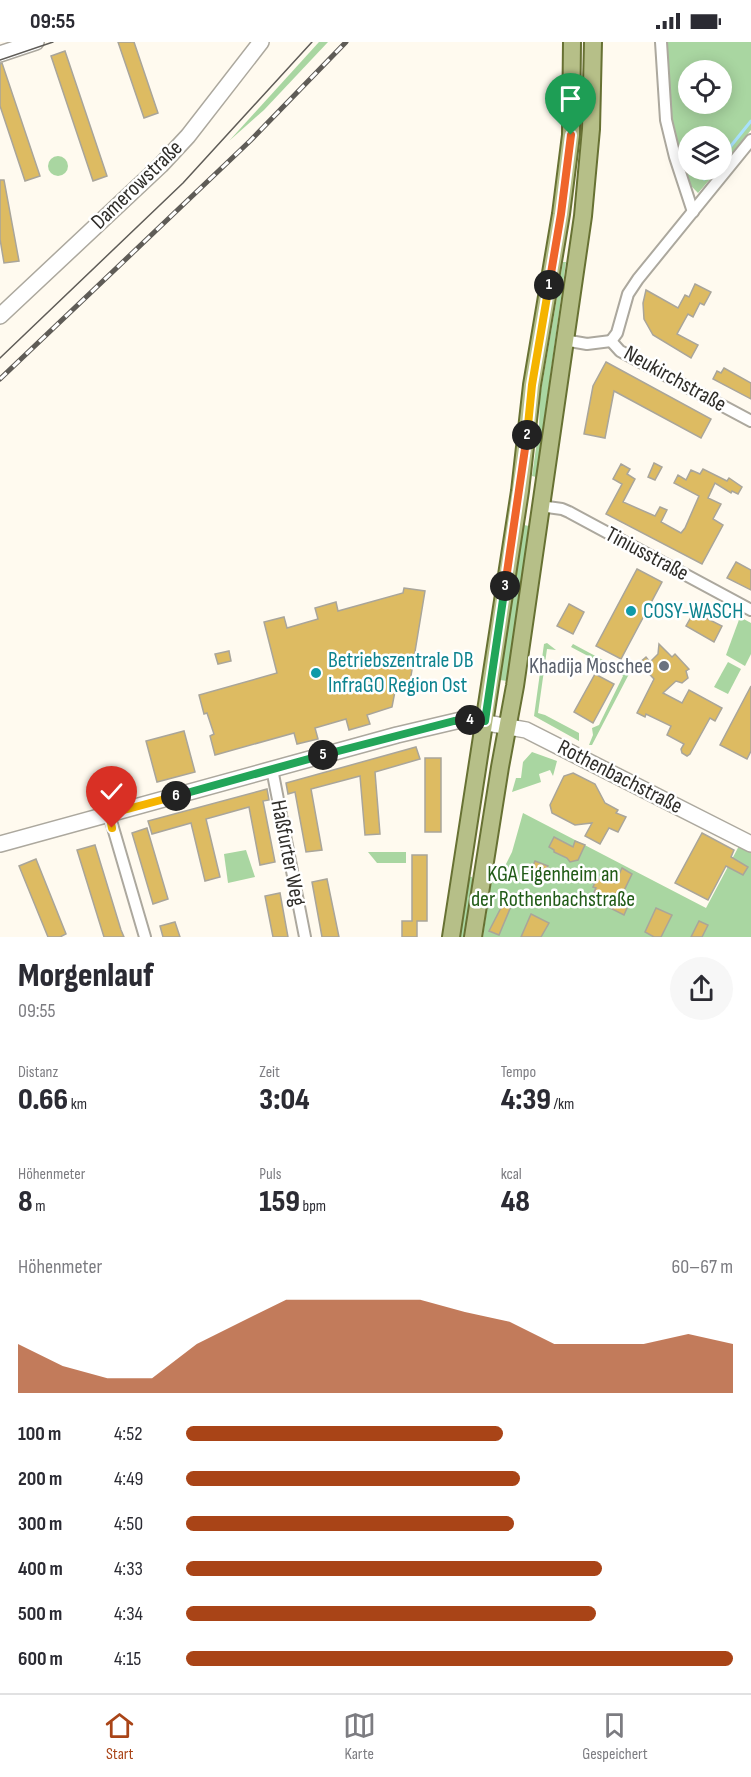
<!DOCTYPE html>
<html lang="de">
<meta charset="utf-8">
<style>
body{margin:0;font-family:"Sofia Sans Condensed",sans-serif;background:#f7f7f7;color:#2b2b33;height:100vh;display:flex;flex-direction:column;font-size:22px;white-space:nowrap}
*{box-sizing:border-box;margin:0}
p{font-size:20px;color:#7c7c81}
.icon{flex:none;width:33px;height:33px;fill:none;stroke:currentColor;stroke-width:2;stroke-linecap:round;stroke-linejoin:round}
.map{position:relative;height:895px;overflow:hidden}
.drawer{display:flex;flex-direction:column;background:#fff;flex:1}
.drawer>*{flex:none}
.fabs{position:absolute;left:678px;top:18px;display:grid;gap:12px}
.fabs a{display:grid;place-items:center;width:54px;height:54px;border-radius:50%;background:#fff;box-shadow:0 3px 15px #0003;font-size:30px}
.pin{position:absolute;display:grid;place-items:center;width:51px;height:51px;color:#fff;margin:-62px -26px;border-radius:50% 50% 50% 0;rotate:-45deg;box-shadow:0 0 6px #0007}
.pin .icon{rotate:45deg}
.km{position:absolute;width:30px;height:30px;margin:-15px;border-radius:50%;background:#222;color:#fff;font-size:16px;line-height:30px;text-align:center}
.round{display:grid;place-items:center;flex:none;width:63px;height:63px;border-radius:32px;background:#f7f7f7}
.head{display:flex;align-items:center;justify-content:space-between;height:102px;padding:0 18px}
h1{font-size:33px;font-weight:800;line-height:45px}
.figures{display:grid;grid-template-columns:repeat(3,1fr);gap:9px;height:102px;padding:6px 18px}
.figures div{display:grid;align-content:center}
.figures b{font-size:30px;font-weight:800}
.figures small{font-size:16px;font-weight:400}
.figures p{font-size:16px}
.chart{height:168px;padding:12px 18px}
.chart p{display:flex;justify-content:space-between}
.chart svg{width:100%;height:108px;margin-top:6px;fill:#a94417;opacity:.7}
ul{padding:0 18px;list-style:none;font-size:20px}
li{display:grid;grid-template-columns:96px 72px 1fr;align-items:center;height:45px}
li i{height:15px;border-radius:8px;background:#a94417}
.status{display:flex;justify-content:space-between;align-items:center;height:42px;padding:0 30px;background:#fff;direction:ltr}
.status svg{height:16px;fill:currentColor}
.dock{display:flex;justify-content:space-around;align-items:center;height:84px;border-top:2px solid #e1e1e2;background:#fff;font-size:16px;color:#7c7c81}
.dock a{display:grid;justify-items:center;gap:3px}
.dock .selected{color:#a94417}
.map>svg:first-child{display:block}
</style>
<div class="status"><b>09:55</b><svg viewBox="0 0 49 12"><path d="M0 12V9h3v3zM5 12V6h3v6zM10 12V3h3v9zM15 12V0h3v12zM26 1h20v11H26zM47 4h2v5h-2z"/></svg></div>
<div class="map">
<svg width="751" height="895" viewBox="0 0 751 895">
<rect width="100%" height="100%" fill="#fffaef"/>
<!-- green -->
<g fill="#a9d6a1" fill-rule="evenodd">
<path d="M319 0H328L264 68 229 99Z"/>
<path d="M667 0H751V88L722 123V94H688V128H718L698 151C694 147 689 142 686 137 675 112 660 26 667 0ZM688 28H722V62H688Z"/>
<circle cx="58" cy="124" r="10"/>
<path d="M563 220H566L536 435 532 434 539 385 540 355Z"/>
<path d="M524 483 529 484 507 639 500 638Z"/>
<path d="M740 575 751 581V612L745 624 726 613Z"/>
<path d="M547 601 556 608 547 607 538 671 545 673 579 691V699L534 674 544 602Z"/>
<path d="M573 602 629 632 592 703H589L593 693 592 686 599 683 623 634 620 631 571 605Z"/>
<path d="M728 620 741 627 728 652 714 645Z"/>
<path d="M532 710 557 719 553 734 550 728 539 732 541 740 512 750 516 736H521L523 720Z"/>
<path d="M523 771 706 866 740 802 751 808V895H483L491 841 493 837 499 836 512 810Z"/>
<path d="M246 808 255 835 228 841 224 812Z"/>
<path d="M368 810H406V821H377Z"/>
<path d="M466 834 472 835V841L468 895H456Z"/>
</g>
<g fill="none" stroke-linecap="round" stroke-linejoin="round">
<!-- stream -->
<g stroke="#a8e1fc" stroke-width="3">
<path d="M722 115 751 79"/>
<path d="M704 137 711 128"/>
</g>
</g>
<!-- building -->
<g fill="#ddbb62" stroke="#a9a59a" stroke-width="1.5">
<path d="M118 0H134L158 71 144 76Z"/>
<path d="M65 9 107 134 93 139 51 14Z"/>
<path d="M2 21 40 134 25 139 0 64V22Z"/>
<path d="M0 138H4L19 219 4 221 0 197Z"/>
<path d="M695 242 711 250 704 263 700 261 693 275 688 272 677 292 698 303 691 316 653 293 644 277 643 261 646 248 678 266 685 253 689 255Z"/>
<path d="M606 320 711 377 701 396 614 349 605 396 584 392 593 344Z"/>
<path d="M724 326 751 341V357L713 337 717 329 721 331Z"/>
<path d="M654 421 662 425 655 438 648 435Z"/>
<path d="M621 422 630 427 627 432 635 437 623 460 655 474 660 465 667 468 661 480 681 491 685 486 699 454 674 441 678 433 686 438 691 428 700 432 703 427 727 439 729 436 742 445 738 452 732 449 731 451 715 441 708 456 721 462 713 477 723 483 702 522 606 472 622 442 613 437Z"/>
<path d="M736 520 751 528V548L727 536Z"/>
<path d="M637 527 662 540 621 617 596 604Z"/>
<path d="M404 546 425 549 410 640 397 639 392 665 367 673 370 682 349 688 346 677 315 686 318 697 297 702 294 691 215 713 210 694 214 692 207 671 204 672 199 653 277 631 264 580 284 575 287 586 318 577 315 566 336 560 338 569 403 551Z"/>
<path d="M569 562 584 570 573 592 557 584Z"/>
<path d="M694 570 722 584 714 600 686 584Z"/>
<path d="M659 602 672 615 675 612 689 627 686 629 688 636 682 641 676 639 663 651 682 661 689 648 722 666 715 679 710 676 690 712 687 714 682 711 681 707 684 702 667 693 671 684 646 672 645 675 637 671 654 637 639 621 646 615 650 620 658 612Z"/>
<path d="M229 609 231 619 218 622 215 612Z"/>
<path d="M595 632 614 642 593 681 574 670Z"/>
<path d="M751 644V709L747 717 720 703Z"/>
<path d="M184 689 195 730 157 740 146 699Z"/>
<path d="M416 705 420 717 375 730 380 792 365 793 360 734 311 747 322 808 306 810 295 750 288 752 286 741Z"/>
<rect x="425" y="716" width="16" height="74"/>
<path d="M573 731 595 742 605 761 618 768 616 771 626 775 618 790 609 786 600 802 585 794 592 781 575 783 552 771 550 763 562 738 564 734Z"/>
<path d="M267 747 269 758 263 759 275 820 260 823 249 765 206 777 220 835 205 839 191 781 152 792 148 779Z"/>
<path d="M147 786 168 857 153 862 132 791Z"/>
<path d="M702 791 734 808 731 815 748 825 743 833 726 824 708 858 675 841Z"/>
<path d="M554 795 573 805 575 799 585 803 578 818 570 820 567 816 554 810V808L549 805Z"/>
<path d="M95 803 121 888 124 895H104L77 808Z"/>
<path d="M412 813H427V879H417V895H402V879H412Z"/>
<path d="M36 817 66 892 60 895H48L19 824Z"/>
<path d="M535 819 548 824 543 835 539 833 537 837 529 833Z"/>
<path d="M622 826 632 832 622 853 631 857 624 873 610 866 613 860 594 850 596 846 593 845 597 836 600 837 602 834 615 841Z"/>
<path d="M327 837 339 895H322L312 840Z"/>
<path d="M280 851 288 895H273L265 854Z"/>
<path d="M505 858 512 862 499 893 489 889Z"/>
<path d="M656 866 672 873 661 895H654L645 890Z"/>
<path d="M531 872 549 881 541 895H521Z"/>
<path d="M699 879 708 883 702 895H691Z"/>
<path d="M175 880 180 895H163L160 884Z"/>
</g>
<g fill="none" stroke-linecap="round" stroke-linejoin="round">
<defs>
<g id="street">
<path d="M661 0 666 78 675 115 693 170"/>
<path d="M564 298 587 302 611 299"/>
<path d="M611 299 617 291 628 252 638 237 751 98"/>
<path d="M611 299 620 309 751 379"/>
<path d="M540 464 562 467 569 470 751 568"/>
<path d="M272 727 305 895"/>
<path d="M109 772 145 895"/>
</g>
<g id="secondary">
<path d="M0 12 36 0"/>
<path d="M0 274 161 123 188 94 261 0"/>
<path d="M0 802 397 693 465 677 526 688 751 802"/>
</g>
<g id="primary">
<path d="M451 895 520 449 532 343 561 172 571 93 572 0"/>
<path d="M473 895 500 725 515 644 583 174 591 87 593 0"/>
</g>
</defs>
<!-- street casing -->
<use href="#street" stroke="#aca89e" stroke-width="14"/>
<!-- secondary casing -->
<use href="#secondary" stroke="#aca89e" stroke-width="18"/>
<!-- primary casing -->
<use href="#primary" stroke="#677133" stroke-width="20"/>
<!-- street -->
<use href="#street" stroke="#fff" stroke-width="10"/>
<!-- secondary -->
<use href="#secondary" stroke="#fff" stroke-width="15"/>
<!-- primary -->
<use href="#primary" stroke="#b6bf88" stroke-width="16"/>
<!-- tram -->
<g stroke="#5f5c57" stroke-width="1.5">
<path d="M0 18 53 0"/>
<path d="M0 316 183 141 312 0"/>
</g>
<defs>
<path id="rail" d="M0 337 250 99 346 0"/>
</defs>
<!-- rail casing -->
<use href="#rail" stroke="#5f5c57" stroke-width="5"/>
<!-- rail -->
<use href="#rail" stroke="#fff" stroke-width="3" stroke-dasharray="9" stroke-linecap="butt"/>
</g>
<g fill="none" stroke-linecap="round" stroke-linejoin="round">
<defs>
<path id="split-1" d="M549 243 561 172 571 93"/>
<path id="split-2" d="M527 393 532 343 549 243"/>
<path id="split-3" d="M505 544 527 393"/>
<path id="split-4" d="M470 678 485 679 505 544"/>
<path id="split-5" d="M323 713 454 679 470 678"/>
<path id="split-6" d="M176 754 323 713"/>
<path id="split-7" d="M112 786 109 772 176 754"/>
</defs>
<!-- split-1 casing -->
<use href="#split-1" stroke="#fff" stroke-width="12"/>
<!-- split-2 casing -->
<use href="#split-2" stroke="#fff" stroke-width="12"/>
<!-- split-3 casing -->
<use href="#split-3" stroke="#fff" stroke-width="12"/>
<!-- split-4 casing -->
<use href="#split-4" stroke="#fff" stroke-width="12"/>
<!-- split-5 casing -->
<use href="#split-5" stroke="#fff" stroke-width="12"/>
<!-- split-6 casing -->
<use href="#split-6" stroke="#fff" stroke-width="12"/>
<!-- split-7 casing -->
<use href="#split-7" stroke="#fff" stroke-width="12"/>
<!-- split-1 -->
<use href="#split-1" stroke="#f0652b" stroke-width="8"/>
<!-- split-2 -->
<use href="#split-2" stroke="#f5b400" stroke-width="8"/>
<!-- split-3 -->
<use href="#split-3" stroke="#f0652b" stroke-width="8"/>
<!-- split-4 -->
<use href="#split-4" stroke="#22a559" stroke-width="8"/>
<!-- split-5 -->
<use href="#split-5" stroke="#22a559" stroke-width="8"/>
<!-- split-6 -->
<use href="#split-6" stroke="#22a559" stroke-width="8"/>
<!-- split-7 -->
<use href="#split-7" stroke="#f5b400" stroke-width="8"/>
</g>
<!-- markers -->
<g fill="#0f9aa8" stroke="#fff" stroke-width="2">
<circle cx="631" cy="569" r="6"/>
<circle cx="316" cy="631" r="6"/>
</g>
<circle fill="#6b7280" stroke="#fff" stroke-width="2" cx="664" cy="624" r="6"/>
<g text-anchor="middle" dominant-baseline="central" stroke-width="5" stroke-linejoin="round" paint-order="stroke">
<!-- street labels -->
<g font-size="22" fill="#2f2d29" stroke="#fff">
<text transform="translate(137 143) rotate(-44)">Damerowstraße</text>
<text transform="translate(675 337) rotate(29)">Neukirchstraße</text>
<text transform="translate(647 512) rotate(28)">Tiniusstraße</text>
<text transform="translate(620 735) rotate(27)">Rothenbachstraße</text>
<text transform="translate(288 811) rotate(79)">Haßfurter Weg</text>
</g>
<!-- culture labels -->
<g font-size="22" fill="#0d838f" stroke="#fff" text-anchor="start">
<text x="643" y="569">COSY-WASCH</text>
<text x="328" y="618">Betriebszentrale DB<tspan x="328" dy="25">InfraGO Region Ost</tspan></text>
</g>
<!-- worship labels -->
<g font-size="22" fill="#5b616d" stroke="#fff" text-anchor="end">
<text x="652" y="624">Khadija Moschee</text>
</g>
<!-- park labels -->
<g font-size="22" fill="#215b17" stroke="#fff">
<text x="553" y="832">KGA Eigenheim an<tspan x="553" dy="25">der Rothenbachstraße</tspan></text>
</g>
</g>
</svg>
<div class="fabs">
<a><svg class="icon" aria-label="locate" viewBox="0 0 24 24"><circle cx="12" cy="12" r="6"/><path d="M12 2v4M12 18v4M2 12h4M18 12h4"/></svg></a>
<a><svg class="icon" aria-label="layers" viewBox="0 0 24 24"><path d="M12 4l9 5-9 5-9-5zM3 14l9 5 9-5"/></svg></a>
</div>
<div class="pin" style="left:571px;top:93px;background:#1e9e55"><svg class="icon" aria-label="arrive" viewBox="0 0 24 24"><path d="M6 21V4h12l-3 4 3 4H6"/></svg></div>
<div class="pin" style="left:112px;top:786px;background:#d93025"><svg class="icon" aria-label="check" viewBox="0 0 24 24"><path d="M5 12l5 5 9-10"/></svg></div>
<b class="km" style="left:549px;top:243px">1</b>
<b class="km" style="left:527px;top:393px">2</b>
<b class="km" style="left:505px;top:544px">3</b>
<b class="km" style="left:470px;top:678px">4</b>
<b class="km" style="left:323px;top:713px">5</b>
<b class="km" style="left:176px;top:754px">6</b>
</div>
<section class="drawer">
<div class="head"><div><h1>Morgenlauf</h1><p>09:55</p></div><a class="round"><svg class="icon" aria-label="share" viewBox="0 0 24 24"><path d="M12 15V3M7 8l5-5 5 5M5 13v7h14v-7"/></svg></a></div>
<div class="figures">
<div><p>Distanz</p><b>0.66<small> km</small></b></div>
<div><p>Zeit</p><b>3:04</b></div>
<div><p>Tempo</p><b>4:39<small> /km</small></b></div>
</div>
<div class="figures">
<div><p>Höhenmeter</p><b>8<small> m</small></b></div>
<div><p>Puls</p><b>159<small> bpm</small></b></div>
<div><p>kcal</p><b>48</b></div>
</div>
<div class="chart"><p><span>Höhenmeter</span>60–67 m</p>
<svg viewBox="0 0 160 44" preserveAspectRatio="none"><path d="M0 44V24L10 33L20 38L30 38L40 24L50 15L60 6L70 6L80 6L90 6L100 11L110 15L120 24L130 24L140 24L150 20L160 24V44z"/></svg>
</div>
<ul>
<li><b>100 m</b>4:52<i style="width:58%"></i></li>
<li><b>200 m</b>4:49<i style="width:61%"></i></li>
<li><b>300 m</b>4:50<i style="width:60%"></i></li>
<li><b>400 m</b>4:33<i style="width:76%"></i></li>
<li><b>500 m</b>4:34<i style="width:75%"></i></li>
<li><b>600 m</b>4:15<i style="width:100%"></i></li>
</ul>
</section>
<nav class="dock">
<a class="selected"><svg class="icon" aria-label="home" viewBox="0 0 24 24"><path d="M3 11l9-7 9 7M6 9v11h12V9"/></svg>Start</a>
<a><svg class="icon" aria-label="map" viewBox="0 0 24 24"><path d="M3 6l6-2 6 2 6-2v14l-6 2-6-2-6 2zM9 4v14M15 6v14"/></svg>Karte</a>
<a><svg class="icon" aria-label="saved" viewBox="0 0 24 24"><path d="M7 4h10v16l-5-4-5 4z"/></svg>Gespeichert</a>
</nav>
